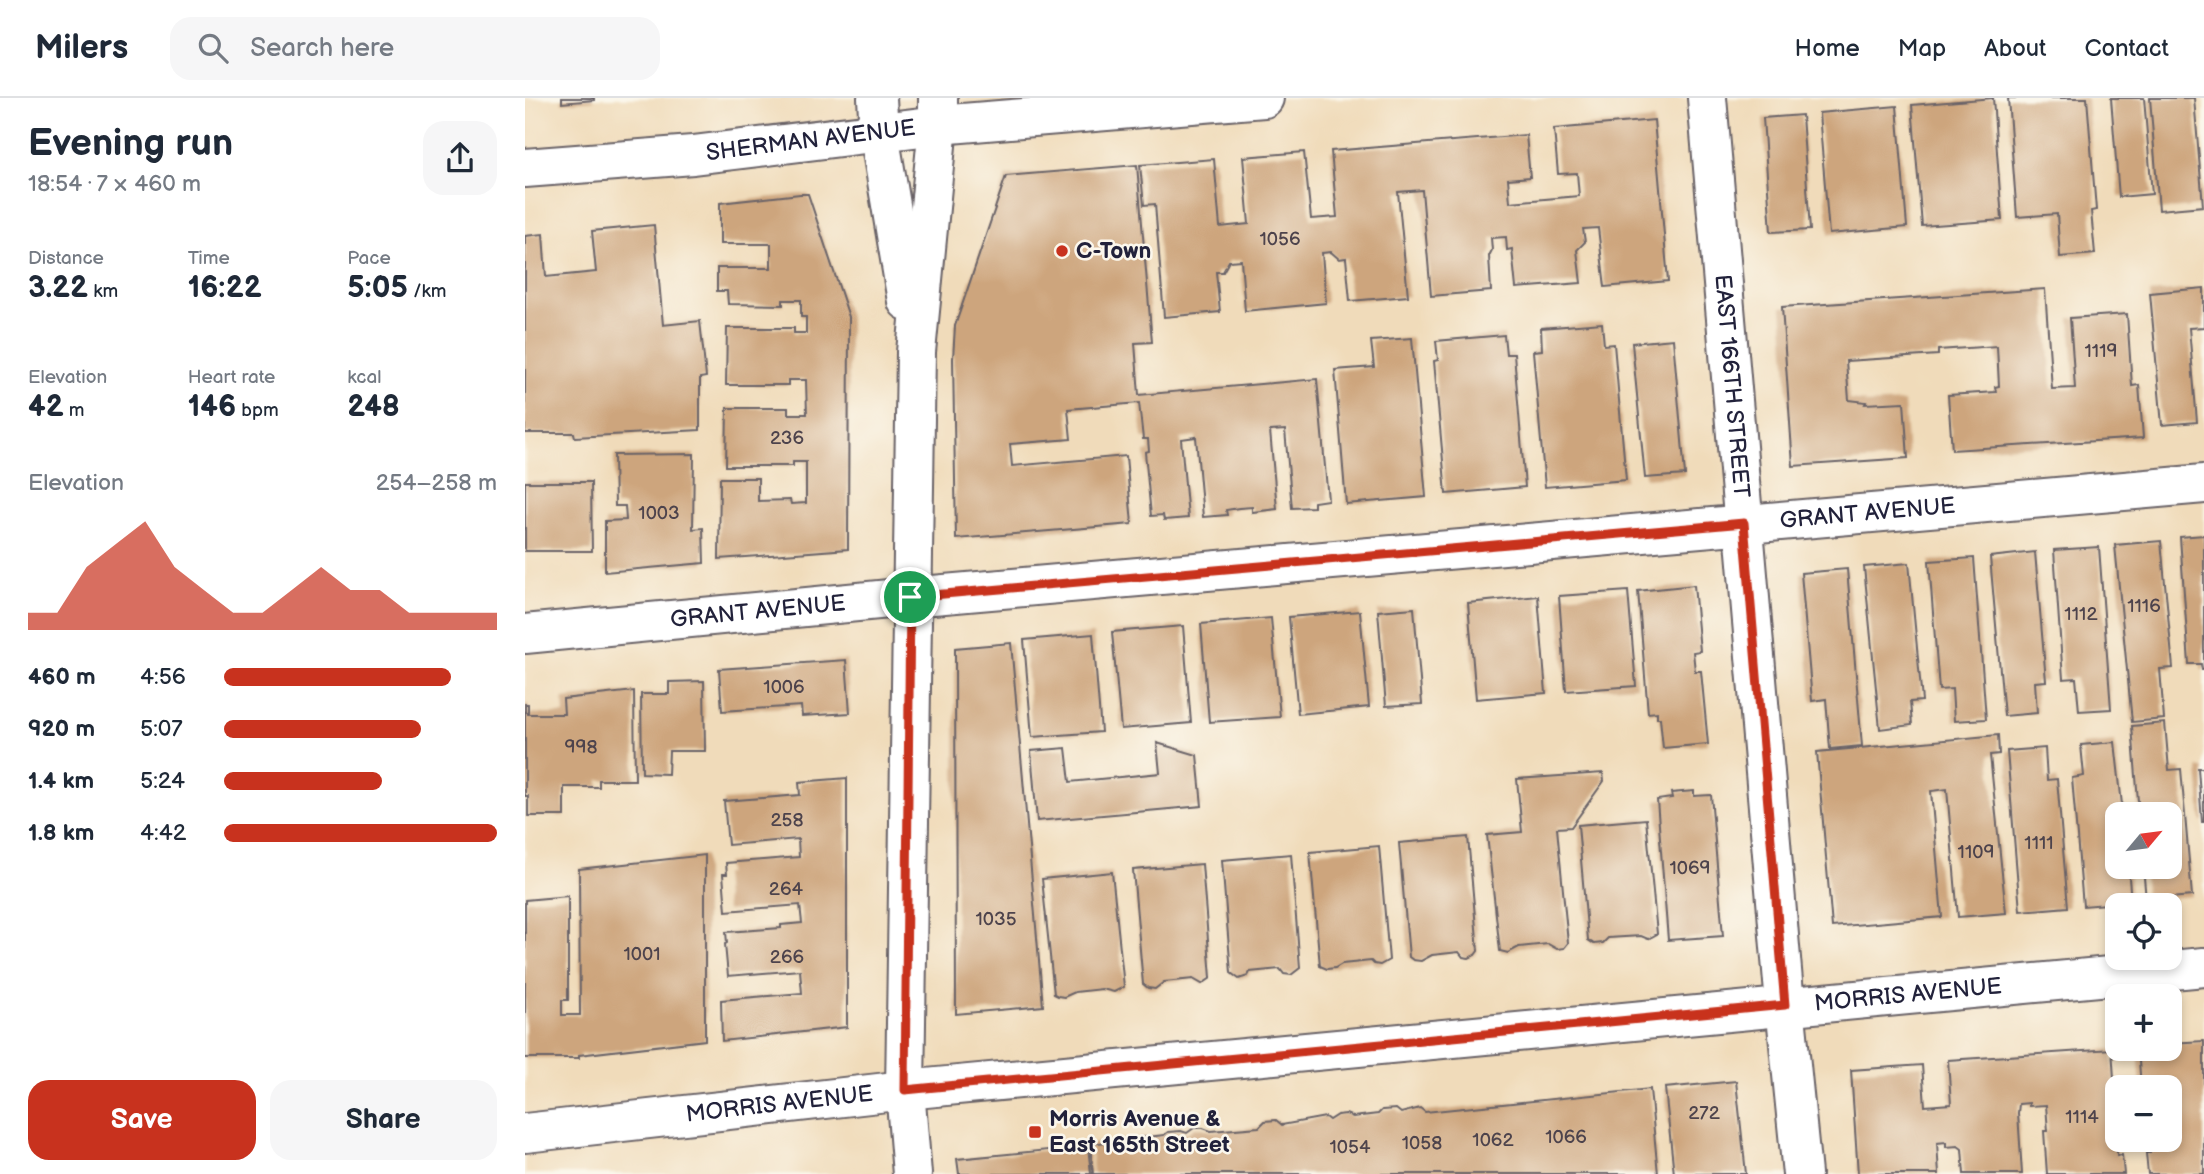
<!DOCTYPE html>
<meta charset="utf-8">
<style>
body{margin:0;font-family:"Balsamiq Sans",sans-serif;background:#f6f6f7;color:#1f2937;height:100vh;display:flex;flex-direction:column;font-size:26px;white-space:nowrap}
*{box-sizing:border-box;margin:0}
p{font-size:23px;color:#747a83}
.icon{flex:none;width:38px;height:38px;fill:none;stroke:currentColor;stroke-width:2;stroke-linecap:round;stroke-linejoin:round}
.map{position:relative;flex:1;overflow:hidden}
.side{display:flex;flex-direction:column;background:#fff;width:525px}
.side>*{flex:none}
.needle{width:46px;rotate:61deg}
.tools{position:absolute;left:1580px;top:704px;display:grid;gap:14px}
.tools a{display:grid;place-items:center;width:77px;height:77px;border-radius:14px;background:#fff;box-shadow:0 4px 10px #0003;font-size:35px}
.pin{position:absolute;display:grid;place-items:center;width:60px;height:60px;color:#fff;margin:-30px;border:4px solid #fff;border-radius:50%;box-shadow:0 2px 7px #0007}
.round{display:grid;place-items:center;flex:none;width:74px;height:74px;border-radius:21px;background:#f6f6f7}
.overview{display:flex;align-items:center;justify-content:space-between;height:119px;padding:0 28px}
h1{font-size:38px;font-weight:600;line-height:52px}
.stats{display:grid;grid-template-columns:repeat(3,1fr);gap:10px;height:119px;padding:7px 28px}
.stats div{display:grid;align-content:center}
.stats b{font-size:30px;font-weight:600}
.stats small{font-size:19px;font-weight:400}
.stats p{font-size:19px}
.chart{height:196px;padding:14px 28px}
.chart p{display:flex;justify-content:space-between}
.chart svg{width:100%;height:126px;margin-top:7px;fill:#c8321e;opacity:.7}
.cta{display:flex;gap:14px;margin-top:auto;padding:14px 28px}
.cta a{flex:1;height:80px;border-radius:21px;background:#c8321e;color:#fff;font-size:28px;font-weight:600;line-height:80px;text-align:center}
.cta a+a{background:#f6f6f7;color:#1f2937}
ul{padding:0 28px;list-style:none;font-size:23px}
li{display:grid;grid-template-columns:112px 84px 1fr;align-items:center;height:52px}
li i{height:18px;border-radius:9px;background:#c8321e}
header{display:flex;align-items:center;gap:42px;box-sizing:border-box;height:98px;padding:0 35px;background:#fff;border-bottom:2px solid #e0e1e3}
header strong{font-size:33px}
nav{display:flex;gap:38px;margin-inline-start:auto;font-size:24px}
.search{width:490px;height:63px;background:#f6f6f7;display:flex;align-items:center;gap:18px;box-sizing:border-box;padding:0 24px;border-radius:21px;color:#747a83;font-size:26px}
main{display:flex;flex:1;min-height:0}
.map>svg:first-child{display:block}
</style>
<header>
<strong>Milers</strong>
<div class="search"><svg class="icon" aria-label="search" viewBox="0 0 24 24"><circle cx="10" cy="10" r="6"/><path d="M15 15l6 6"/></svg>Search here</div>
<nav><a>Home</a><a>Map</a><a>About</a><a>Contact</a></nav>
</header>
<main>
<section class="side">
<div class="overview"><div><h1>Evening run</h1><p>18:54 · 7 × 460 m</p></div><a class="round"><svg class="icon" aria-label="share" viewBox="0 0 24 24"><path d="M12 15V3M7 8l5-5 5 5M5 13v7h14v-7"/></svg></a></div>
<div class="stats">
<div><p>Distance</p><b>3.22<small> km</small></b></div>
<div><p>Time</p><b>16:22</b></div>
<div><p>Pace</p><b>5:05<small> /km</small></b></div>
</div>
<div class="stats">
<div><p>Elevation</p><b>42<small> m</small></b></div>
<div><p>Heart rate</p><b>146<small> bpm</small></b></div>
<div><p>kcal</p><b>248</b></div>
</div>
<div class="chart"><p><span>Elevation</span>254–258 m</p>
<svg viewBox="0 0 160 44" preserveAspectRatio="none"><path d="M0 44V38L10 38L20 22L30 14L40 6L50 22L60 30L70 38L80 38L90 30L100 22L110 30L120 30L130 38L140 38L150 38L160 38V44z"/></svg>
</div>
<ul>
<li><b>460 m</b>4:56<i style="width:83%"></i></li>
<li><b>920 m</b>5:07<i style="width:72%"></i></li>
<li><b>1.4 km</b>5:24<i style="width:58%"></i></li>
<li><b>1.8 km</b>4:42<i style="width:100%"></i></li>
</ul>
<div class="cta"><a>Save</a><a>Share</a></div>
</section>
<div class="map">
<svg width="1679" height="1076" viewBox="0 0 1679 1076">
<rect width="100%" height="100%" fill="#fbf7ec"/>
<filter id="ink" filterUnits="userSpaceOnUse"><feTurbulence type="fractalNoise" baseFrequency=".0143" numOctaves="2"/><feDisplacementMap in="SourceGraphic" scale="14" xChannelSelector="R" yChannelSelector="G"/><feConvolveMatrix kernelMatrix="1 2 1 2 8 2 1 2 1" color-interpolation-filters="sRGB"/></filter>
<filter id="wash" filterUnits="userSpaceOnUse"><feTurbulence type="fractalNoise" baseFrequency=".00686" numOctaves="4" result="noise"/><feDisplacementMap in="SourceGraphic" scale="28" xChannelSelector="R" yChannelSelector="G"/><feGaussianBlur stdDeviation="1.57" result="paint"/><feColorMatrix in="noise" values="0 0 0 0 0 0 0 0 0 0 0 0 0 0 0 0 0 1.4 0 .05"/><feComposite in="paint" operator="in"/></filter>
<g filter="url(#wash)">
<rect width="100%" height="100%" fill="#f0dbba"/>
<g id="blocks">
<!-- building -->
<g fill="#cda57d">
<path d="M37 0H69V2L37 5Z"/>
<path d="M1468 0 1477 122 1397 128 1387 7Z"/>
<path d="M1483 0H1562L1571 112 1566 113 1570 156 1535 159 1532 116 1492 119Z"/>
<path d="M1586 0H1619L1627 96 1594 99Z"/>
<path d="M1625 0H1669L1678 108 1634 112Z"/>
<path d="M1372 8 1382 129 1304 136 1294 15Z"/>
<path d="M1277 17 1285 132 1246 134 1238 20Z"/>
<path d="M1129 22 1143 183 1080 189 1073 130 1058 131 1060 144 1052 152 1056 185 991 190 987 151 982 152 981 139 966 140 967 152 964 158 966 193 906 198 897 92 873 94 883 198 825 203 821 160 814 161 806 154 797 155 801 205 720 213 716 162 704 163 698 174H691L695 214 639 219 630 106 619 107 615 67 689 61 695 129 724 126 718 59 779 54 786 121 812 119 806 53 1001 37 1005 79 983 81 985 104 1054 98 1052 75 1033 76 1029 31Z"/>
<path d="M612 67 627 244 610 245 614 297 792 281 803 402 789 404V409L767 410 760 332 745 333 752 411 727 414V409L714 410 701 412 702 417 678 419 671 339 656 341 663 420 639 422 638 417 626 418 620 354 624 353 623 341H618L614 305 543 311 546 341 485 346 487 368 601 358 607 426 431 441 428 261 430 228 481 78Z"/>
<path d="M275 96H283L324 219 323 451 194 461 195 380H233V403L265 402 266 406 281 405V364H268V368H201L202 310H263V316H282L281 282H263V287H201L202 230H269V235H281V219H276V202H258V207L203 206 202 193H192V170H246V146H195V105Z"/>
<path d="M129 127 138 227 175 223 181 279 175 280V332L50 339 49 335H0V138L18 136 21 179 71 174 67 133Z"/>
<path d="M1679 190V229L1664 230 1672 324 1637 327 1625 195Z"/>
<path d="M1520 191 1527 291 1550 290 1545 220 1602 216 1607 288 1614 287 1618 340 1427 352 1423 297 1471 294 1470 289 1474 288 1472 248 1413 252V257L1321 263 1324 302 1341 304 1340 306 1379 304 1383 360 1268 368 1257 209Z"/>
<path d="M1077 225 1079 247 1089 246 1101 382 1020 389 1008 253 1017 252 1016 230Z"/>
<path d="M979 237 981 256H989L1000 389 921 396 909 263 913 262 911 243Z"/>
<path d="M887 240 901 399 821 406 810 272 849 269 846 243Z"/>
<path d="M1148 241 1160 377 1120 380 1107 245Z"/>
<path d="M169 356 168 431 178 430 179 465 80 474V423L101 422 100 408H90L89 357Z"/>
<path d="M0 384H66L67 453H0Z"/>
<path d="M1679 437V572H1677L1676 566H1664L1655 439Z"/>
<path d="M1636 443 1648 570 1635 571 1639 621 1607 624 1590 447Z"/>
<path d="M1574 449 1586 611 1554 613 1551 580 1538 581 1529 452Z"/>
<path d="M1510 454 1521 583 1510 584 1512 615 1479 618 1465 459Z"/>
<path d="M1449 460 1461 621 1429 623 1427 591 1414 592 1404 463Z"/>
<path d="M1384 465 1397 603 1385 604 1387 627 1355 631 1339 469Z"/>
<path d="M1322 471 1337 648 1305 651 1301 601 1287 603 1276 475Z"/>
<path d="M1169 487 1175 553 1168 554 1170 573H1176L1183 646 1138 650 1135 620H1132V614L1123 615 1113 493Z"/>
<path d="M1103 493 1111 588 1041 593 1034 498Z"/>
<path d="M1013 498 1021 595 951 601 943 505Z"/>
<path d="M889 510 897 606 861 608 853 513Z"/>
<path d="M835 513 844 609 773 616 764 519Z"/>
<path d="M746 520 755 619 684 624 676 526Z"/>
<path d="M658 528 666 625 596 631 587 534Z"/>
<path d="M568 536 576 634 507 639 499 542Z"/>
<path d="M486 545 518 908 431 916 430 550Z"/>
<path d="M321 562 325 615 277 618 276 608 197 613 194 571Z"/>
<path d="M179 583 180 653H144L143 676 117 675 116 596H144V584Z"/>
<path d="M109 593 110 682H74V689H39V718H3V698H0V606H3V616H39L38 601Z"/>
<path d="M1640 625 1644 672 1656 671 1667 798 1621 802 1618 768H1645V716H1614L1607 628Z"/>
<path d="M1473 637 1474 656 1465 657 1481 815 1433 819 1422 691 1406 693 1417 819 1307 829 1292 654Z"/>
<path d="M1590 644 1598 716H1592V768H1603L1606 804 1558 808 1547 680 1559 678 1556 647Z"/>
<path d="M632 645 672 657 677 708 512 723 506 653 541 650 545 684 635 675Z"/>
<path d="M1520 650 1522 682 1532 681 1543 809 1495 813 1482 653Z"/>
<path d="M1673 670H1679V724H1677Z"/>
<path d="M1078 675 1079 683 1046 729 1032 730 1043 845 1039 850 1032 851 1023 846 994 849 983 855 975 853 962 737 997 734 992 681Z"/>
<path d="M322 680V929L197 943 196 902 277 895 275 872 203 878 200 846 202 845 201 834 256 830V827L277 825 275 807 201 813 198 776H202L201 765 274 759 273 741 203 747 199 703 275 697 274 684Z"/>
<path d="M1169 693V698L1186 697 1198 838 1143 842 1132 702 1147 700 1146 695Z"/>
<path d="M1121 721 1132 836 1123 841 1116 838 1083 840 1078 845 1069 846 1063 842 1053 727Z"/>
<path d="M943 739 953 853 950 857 944 860 938 859 934 854 907 857 896 863 888 862 884 859 874 745Z"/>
<path d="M854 748 864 862 855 867 849 866 846 863 817 866 810 870 802 871 795 868 785 754Z"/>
<path d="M766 756 775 870 766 877 759 876 755 871 725 874 723 878 714 881 706 875 697 762Z"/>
<path d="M180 757V942L54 957V960H0V802L43 798V902H37V917H55L54 771Z"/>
<path d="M677 766 686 880 677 886 668 881 639 884 630 891 623 890 618 886 608 772Z"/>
<path d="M587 774 599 889 589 894 577 891 550 894 539 899 533 898 529 896 517 781Z"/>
<path d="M1679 943V1076H1623L1621 1055H1625L1624 1041H1645V989H1616L1613 950H1645V945Z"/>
<path d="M1587 951 1590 995H1592V1030H1591L1592 1058 1597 1057 1599 1076H1522L1519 1033H1523L1521 1007 1504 1008V1005L1494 1006 1493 1015 1497 1076H1439L1437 1051 1433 1048 1421 1049V1044L1412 1045 1414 1076H1333L1326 972 1397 967 1400 1008 1426 1006 1423 962Z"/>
<path d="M1211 983 1221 1076H1149L1140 990Z"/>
<path d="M1125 991 1133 1076H568L565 1046 639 1037 643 1034 656 1033 662 1035 669 1030H678L686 1033 734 1029 740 1023 751 1022 757 1027 800 1019 804 1022 812 1017 821 1016 828 1019 853 1016 857 1012 871 1011 876 1015 895 1010 900 1014Z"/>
<path d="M563 1048 566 1076H434L432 1061Z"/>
</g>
</g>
</g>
<g filter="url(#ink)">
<use href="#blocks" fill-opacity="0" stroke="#6a6367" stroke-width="2"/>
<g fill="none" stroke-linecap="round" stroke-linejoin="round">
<defs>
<g id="street">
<path id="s1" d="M1182 0 1260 907 1277 1076"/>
<path id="s2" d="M0 70 168 57 413 27 739 0"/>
<path id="s3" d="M0 536 385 499 1679 386"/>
<path id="s4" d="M0 1035 380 992 1679 869"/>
</g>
<g id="secondary">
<path d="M352 0 354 35 382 203"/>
<path d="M387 1076 380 992 391 254 413 27V0"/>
</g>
</defs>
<!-- street casing -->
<use href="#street" stroke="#6a6367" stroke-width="42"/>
<!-- secondary casing -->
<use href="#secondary" stroke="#6a6367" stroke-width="42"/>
<!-- street -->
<use href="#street" stroke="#fff" stroke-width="38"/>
<!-- secondary -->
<use href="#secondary" stroke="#fff" stroke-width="38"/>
</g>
</g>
<g fill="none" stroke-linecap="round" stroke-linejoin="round" filter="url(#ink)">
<defs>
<path id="route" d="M1219 425 1260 907 380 992 385 499Z"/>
</defs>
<!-- route casing -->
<use href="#route" stroke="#fff" stroke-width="14"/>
<!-- route -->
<use href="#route" stroke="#c8321e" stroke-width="9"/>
</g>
<!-- markers -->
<g fill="#c8321e" stroke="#fbf7ec" stroke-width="2.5">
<circle cx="537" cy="153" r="7"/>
<rect x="503" y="1027" width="14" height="14" rx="3.5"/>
</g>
<g text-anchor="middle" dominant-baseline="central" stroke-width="5" stroke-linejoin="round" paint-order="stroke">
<!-- number labels -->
<g font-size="19" fill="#4d434c">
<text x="755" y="141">1056</text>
<text x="1576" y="253">1119</text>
<text x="262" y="340">236</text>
<text x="134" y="415">1003</text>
<text x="1619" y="508">1116</text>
<text x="1556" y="516">1112</text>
<text x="259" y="589">1006</text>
<text x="56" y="649">998</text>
<text x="262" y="722">258</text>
<text x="1514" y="745">1111</text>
<text x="1451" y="754">1109</text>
<text x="1165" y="770">1069</text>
<text x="261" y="791">264</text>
<text x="471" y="821">1035</text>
<text x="117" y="856">1001</text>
<text x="262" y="859">266</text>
<text x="1179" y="1015">272</text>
<text x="1557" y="1019">1114</text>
<text x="1041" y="1039">1066</text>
<text x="968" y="1042">1062</text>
<text x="897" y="1045">1058</text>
<text x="825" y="1049">1054</text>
</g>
<!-- street labels -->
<g font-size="23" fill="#22223b" stroke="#fbf7ec">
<text stroke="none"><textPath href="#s2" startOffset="287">SHERMAN AVENUE</textPath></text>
<text stroke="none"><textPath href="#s1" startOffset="289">EAST 166TH STREET</textPath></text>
<text stroke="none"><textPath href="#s3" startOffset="1348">GRANT AVENUE</textPath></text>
<text stroke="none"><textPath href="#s3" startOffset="234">GRANT AVENUE</textPath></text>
<text stroke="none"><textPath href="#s4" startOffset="1390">MORRIS AVENUE</textPath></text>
<text stroke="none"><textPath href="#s4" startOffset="256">MORRIS AVENUE</textPath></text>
</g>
<!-- poi labels -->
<g font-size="23" font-weight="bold" fill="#22223b" stroke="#fbf7ec" text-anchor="start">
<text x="551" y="153">C-Town</text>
<text x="524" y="1021">Morris Avenue &amp;<tspan x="524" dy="26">East 165th Street</tspan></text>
</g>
</g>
</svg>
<div class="tools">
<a><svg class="needle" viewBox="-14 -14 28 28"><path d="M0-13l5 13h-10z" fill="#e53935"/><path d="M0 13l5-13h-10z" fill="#747a83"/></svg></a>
<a><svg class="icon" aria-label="locate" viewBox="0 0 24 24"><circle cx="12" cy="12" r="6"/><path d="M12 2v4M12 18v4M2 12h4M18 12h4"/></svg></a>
<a>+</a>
<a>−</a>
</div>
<div class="pin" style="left:385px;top:499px;background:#1e9e55"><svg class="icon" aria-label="arrive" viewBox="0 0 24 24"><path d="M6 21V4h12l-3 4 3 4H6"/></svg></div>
</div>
</main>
